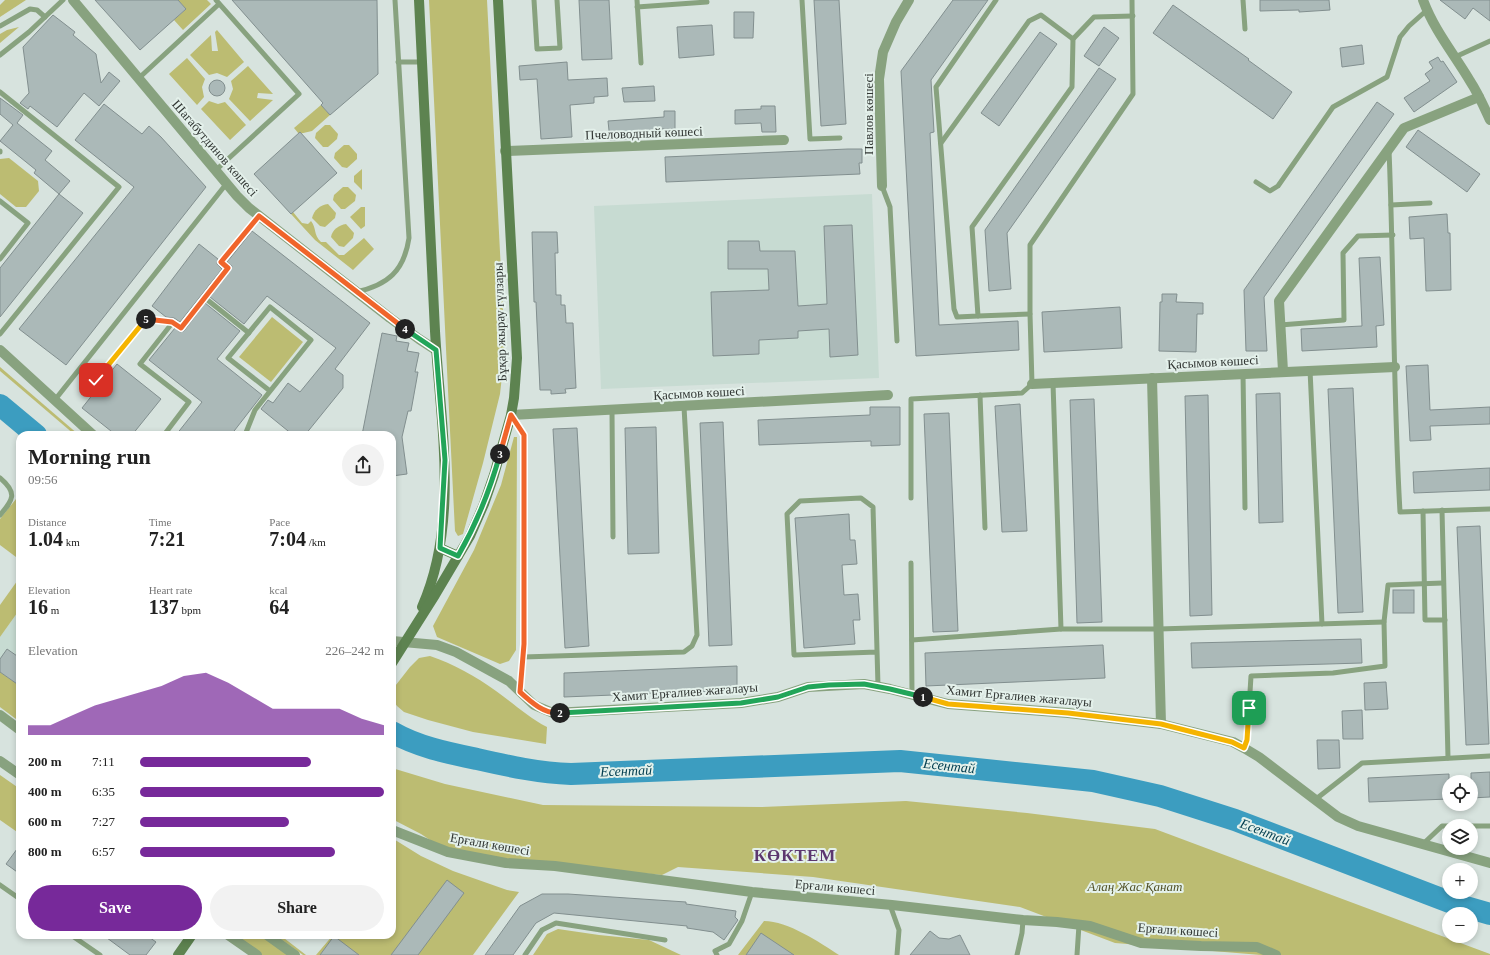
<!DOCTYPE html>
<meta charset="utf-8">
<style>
body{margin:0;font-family:Georgia,serif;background:#f2f2f2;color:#222;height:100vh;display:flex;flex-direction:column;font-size:15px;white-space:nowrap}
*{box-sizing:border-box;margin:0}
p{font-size:13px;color:#767676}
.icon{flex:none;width:22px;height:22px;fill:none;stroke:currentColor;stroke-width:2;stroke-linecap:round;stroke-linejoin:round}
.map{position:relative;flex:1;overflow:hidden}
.drawer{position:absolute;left:16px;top:431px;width:380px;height:508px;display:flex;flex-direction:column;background:#fff;border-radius:12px;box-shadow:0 2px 6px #0003}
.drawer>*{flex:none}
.fabs{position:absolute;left:1442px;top:775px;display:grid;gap:8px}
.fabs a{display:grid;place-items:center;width:36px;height:36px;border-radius:50%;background:#fff;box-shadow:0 2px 6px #0003;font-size:20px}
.pin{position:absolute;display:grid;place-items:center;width:34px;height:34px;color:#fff;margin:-17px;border-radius:8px;box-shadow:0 2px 6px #0006}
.km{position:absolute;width:20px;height:20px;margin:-10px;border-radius:50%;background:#222;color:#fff;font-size:11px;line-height:20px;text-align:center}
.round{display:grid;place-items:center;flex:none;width:42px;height:42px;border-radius:21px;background:#f2f2f2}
.overview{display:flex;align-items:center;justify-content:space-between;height:68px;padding:0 12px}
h1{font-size:22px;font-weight:700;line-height:30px}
.metrics{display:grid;grid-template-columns:repeat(3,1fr);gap:6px;height:68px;padding:4px 12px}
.metrics div{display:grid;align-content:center}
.metrics b{font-size:20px;font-weight:700}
.metrics small{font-size:11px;font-weight:400}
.metrics p{font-size:11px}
.chart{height:112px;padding:8px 12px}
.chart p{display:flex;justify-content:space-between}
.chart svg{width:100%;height:72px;margin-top:4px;fill:#77299a;opacity:.7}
.button{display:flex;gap:8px;margin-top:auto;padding:8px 12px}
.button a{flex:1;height:46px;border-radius:24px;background:#77299a;color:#fff;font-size:16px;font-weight:700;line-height:46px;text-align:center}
.button a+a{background:#f2f2f2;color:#222}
ul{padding:0 12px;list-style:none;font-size:13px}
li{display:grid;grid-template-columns:64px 48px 1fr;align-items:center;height:30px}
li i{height:10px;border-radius:5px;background:#77299a}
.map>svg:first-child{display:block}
</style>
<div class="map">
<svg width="1490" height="955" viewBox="0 0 1490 955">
<rect width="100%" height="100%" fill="#d7e3de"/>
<!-- built -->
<g fill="#c7dbd2">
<path d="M872 194 879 378 601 389 594 206Z"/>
<path d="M20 609V722L0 707V637Z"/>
</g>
<!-- green -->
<g fill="#bcbc72">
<path d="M5 0H26L0 17V5Z"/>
<path d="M178 0H207L211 4 183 30 174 20 186 9Z"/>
<path d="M429 0H487L505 349 500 394 483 463 463 534 458 536 455 531C446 354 438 177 429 0Z"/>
<path d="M19 27 0 43V34L7 30Z"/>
<path d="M217 30 244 62 227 77 217 73 209 75 190 55 211 35 212 51H218L215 32Z"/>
<path d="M187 58 205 79 202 87 204 97 197 105 169 74Z"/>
<path d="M248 66 273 94 258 93 257 98 273 100 250 121 229 99 233 89 231 81Z"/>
<path d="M209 101 218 104 225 102 246 125 230 140 201 109Z"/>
<path d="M321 105 330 115 312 131 299 134 294 128Z"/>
<path d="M325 125H330L338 134 337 139 328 147H323L315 138 316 133Z"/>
<path d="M344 145H349L357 154V159L347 168 342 167 334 158 335 153Z"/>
<path d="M9 158 38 181 39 191 26 207H16L0 194V159Z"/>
<path d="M362 169V190L354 182V176Z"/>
<path d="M343 187H348L356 195 355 201 345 209H341L333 200 334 195Z"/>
<path d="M328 204 336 213 335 218 325 227 320 226 312 218C314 210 320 205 328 204Z"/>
<path d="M361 207H365V226L361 229 350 217Z"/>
<path d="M293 212 302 223 308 224 311 221C317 229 313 234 321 242H326L339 255H344L364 238 374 249 353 270 315 240 291 214Z"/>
<path d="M346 224 354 233 353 238 344 247 339 246 331 237C332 230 339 225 346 224Z"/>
<path d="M272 317 303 342 271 382 239 357Z"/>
<path d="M0 367 79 435H75L0 371Z"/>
<path d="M514 437H517L516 650 509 661 500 664 437 637 433 626 474 550 501 485Z"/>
<path d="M20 494V560L0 545V519Z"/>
<path d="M20 577V609L0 637V605Z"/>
<path d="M430 656C454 664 475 676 496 691 513 703 528 717 547 727L546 744 473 732 428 720 404 712 397 706 392 699V690L410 667 419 658Z"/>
<path d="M0 672 20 686V722L0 707Z"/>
<path d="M392 768 445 784 543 805 761 807 906 801 1027 813 1155 829 1490 954V955H1261L1115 943 1020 907 813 877 678 867 662 875 512 861 448 852 421 834 392 819Z"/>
<path d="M0 775 20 789V834L0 820Z"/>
<path d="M392 838 421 856 453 871 507 890 519 892 473 955H316L333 935H392Z"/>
<path d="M764 921C788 921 819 942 839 955H738Z"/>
<path d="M558 929 599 935 649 940 681 955H533L547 934Z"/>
<path d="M228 935H267L295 955H257Z"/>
<path d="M275 935H280L306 955H303Z"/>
</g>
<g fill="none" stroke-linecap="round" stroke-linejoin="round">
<!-- river -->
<g stroke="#3c9dc0" stroke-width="22">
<path d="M0 405 36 435"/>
<path d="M392 732C418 747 448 753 477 759 508 766 539 773 571 774L900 761 1093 781 1160 796 1235 820 1452 903 1490 914"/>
</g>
</g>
<!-- building -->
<g fill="#abb9b8" stroke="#828f8f">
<path d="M95 0H178L186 9 140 50Z"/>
<path d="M232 0H377L378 74 330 115 321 105 323 103Z"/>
<path d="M579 0H609L612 59 582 60Z"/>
<path d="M814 0H839L846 124 821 126Z"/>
<path d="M953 0H988L931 80 934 132 930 133 939 325 1018 321 1019 350 916 356 901 71Z"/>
<path d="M1260 0H1329L1330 10 1299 12V10L1260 11Z"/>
<path d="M1440 0H1490V21L1473 8 1465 19Z"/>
<path d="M1173 5 1249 59 1248 60 1292 92 1273 119 1153 33Z"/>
<path d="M734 12H754L753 38H734Z"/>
<path d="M53 15 75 32 73 35 96 54 101 83 109 72 120 81 99 106 84 93 57 127 30 106 28 109 20 103 29 93 23 47Z"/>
<path d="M712 25 714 55 679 58 677 27Z"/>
<path d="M1104 27 1119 38 1099 66 1084 56Z"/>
<path d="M1040 32 1057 44 999 126 981 113Z"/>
<path d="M1362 45 1364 64 1342 67 1340 48Z"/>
<path d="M1438 57 1441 62 1443 61 1457 82 1414 112 1404 98 1430 81 1425 74 1433 68 1429 62Z"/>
<path d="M567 62 568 80 607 78 608 96 594 97V103L570 105 572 137 541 139 537 79 520 80 519 66Z"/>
<path d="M1099 68 1116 79 1007 233 1011 289 989 291 985 230Z"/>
<circle cx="217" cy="88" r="8"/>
<path d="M654 86 655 101 624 102 622 88Z"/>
<path d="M0 98 23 115 17 123 52 151 45 160 70 181 59 194 34 173 36 170 0 141 13 125 0 114Z"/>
<path d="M1377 102 1394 114 1264 297 1267 351H1246L1244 290Z"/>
<path d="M104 104 142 134 149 126 161 137 206 187 66 365 19 329 134 187 75 140Z"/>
<path d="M761 106H775L776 132H762L761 123 735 124V110L761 109Z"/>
<path d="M664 111H675V129H656V136L626 137 627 139 610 140 608 121 664 117Z"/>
<path d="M1418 130 1480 174 1467 192 1406 147Z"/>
<path d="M300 132 337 173 291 214 254 174Z"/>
<path d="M848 149H862V163H859L860 174 666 182 665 157Z"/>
<path d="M59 194 83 213 0 317V268Z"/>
<path d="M1447 214 1448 233H1450L1451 290 1426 291 1424 238 1410 239 1409 217Z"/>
<path d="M852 225 858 355 830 357 829 329 798 331V338L759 340V354L713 356 711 292 769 290 768 269H728V241H759L760 251H795L798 306 827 304 824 226Z"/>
<path d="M252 231 370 323 335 369 343 375V388L305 435H293L261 409 268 400 273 403 288 383 300 392 336 348 267 296 244 324 210 297 231 270 232 266 227 262Z"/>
<path d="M532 232H557L558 253H555L556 295H561V305H565L566 323H573L576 388 565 389 566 393 551 394V390H540L536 302H534Z"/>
<path d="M199 244 218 259 217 264 222 269 180 322 174 318 166 317 152 306Z"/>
<path d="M1380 257 1384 325 1376 326 1377 347 1302 351 1301 329 1362 326 1359 258Z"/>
<path d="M1162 294H1177L1176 302 1203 303V314H1197L1196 352 1159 351 1160 302H1162Z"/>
<path d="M205 303 240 331 217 359 262 395 231 435H176L202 402 149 360 175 328 180 332 184 331Z"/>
<path d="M1120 307 1122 348 1044 352 1042 312Z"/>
<path d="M382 333 397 336 396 341 409 343 407 351 419 353 415 372H418L411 411H408L402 437 407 474 392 476V435H362Z"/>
<path d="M117 364 161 399 132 435H116L82 408Z"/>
<path d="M1428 365 1430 410 1490 407V424L1430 426 1431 440 1410 441 1406 366Z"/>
<path d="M1353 388 1363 612 1338 613 1328 389Z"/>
<path d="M1280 393 1283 522 1259 523 1256 394Z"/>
<path d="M1208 395 1212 615 1190 616 1185 396Z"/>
<path d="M1094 399 1102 622 1077 623 1070 400Z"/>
<path d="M1020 404 1027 531 1002 532 995 406Z"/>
<path d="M870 407H900V445L871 446V441L759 445 758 420 870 415Z"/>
<path d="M949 413 958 631 933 632 924 414Z"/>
<path d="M723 422 732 645 709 646 700 423Z"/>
<path d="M656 427 659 553 628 554 625 428Z"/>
<path d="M577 428 589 646 565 648 553 429Z"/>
<path d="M1490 468V490L1414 493 1413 472Z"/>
<path d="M849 514 850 540H855L857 564 842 565 844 595 858 594 860 620H853L855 644 804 648 795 518Z"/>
<path d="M1480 526 1489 744 1466 745 1457 527Z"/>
<rect x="1393" y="590" width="21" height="23"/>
<path d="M1361 639 1362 663 1192 668 1191 643Z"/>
<path d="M1103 645 1105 678 926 686 925 653Z"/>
<path d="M7 649 20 658V686L0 672V659Z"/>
<path d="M737 666V690L564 697V673Z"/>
<path d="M1386 682 1388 709 1365 710 1364 683Z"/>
<path d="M1362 710 1363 739H1343L1342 711Z"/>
<path d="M1317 740H1339L1340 768 1318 769Z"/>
<path d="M1490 772V797L1471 798V773Z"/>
<path d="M1449 774V799L1369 802 1368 778Z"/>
<path d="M20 845V874L6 864Z"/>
<path d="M447 880 464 893 418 955H391Z"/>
<path d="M542 894H568L686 902V904L736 911 735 917 738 920 724 940 713 932 687 928V926L554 913 536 923 513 955H485L520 906Z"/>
<path d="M930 931 939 938 949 939 960 935 970 955H910Z"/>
<path d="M761 933 794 955H746Z"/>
<path d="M103 935H146L156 942 146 955H130Z"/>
<path d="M334 936 359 955H320Z"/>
</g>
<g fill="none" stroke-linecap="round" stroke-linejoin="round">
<!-- lane -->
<g stroke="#88a27f" stroke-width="5">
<path d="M216 0 299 94 216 170"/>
<path d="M534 0 537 49 560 48 557 0"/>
<path d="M637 0 641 63"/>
<path d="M802 0 810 139 840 138"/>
<path d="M996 0 936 87 954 309 957 317 978 316 972 227 1072 87 1073 39 1094 17 1133 16"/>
<path d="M1243 0 1245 29"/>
<path d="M637 7 707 2"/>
<path d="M0 26 30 9 37 10 45 17"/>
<path d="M0 55 29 32 63 0"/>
<path d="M1455 57 1490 41"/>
<path d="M398 62H422"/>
<path d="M139 78 219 4"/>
<path d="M0 92 119 187 0 334"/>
<path d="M941 143 1029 21 1041 15 1073 39"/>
<path d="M1389 150C1394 271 1393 391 1400 512L1490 509"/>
<path d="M0 151V152"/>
<path d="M1256 182 1270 191 1278 186 1333 107 1387 77 1400 37 1409 26 1427 10"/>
<path d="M882 186 890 207 897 341"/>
<path d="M0 201 28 223 0 259"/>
<path d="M1391 205 1430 203"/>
<path d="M356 292C388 285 404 271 409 238L395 0"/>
<path d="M205 298 249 333"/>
<path d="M978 316 1030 314"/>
<path d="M1280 325 1344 320 1343 253 1358 236 1393 235"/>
<path d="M1310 370 1322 624"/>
<path d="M1243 373 1245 508"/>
<path d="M96 380 145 319 173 322"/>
<path d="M1053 383 1061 629"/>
<path d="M980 395 985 528"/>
<path d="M54 401 227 183"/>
<path d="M612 411 613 537"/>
<path d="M511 416 524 435V644L520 691"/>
<path d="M164 435 189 402 140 364 173 322 181 328 228 268 221 262 259 215"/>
<path d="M245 435 255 410 311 340 270 307 228 358 270 391"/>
<path d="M0 478C18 493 13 500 0 515"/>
<path d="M911 498V399L1022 393 1032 384 1030 314V245L1133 94 1132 0"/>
<path d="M1442 510 1448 758"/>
<path d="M1423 511 1425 620H1445"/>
<path d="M911 563 912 695"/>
<path d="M912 640 1061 629H1159L1384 622"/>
<path d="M877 652 794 655 787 514 800 501 861 498 873 507 878 686"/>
<path d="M523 657 684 652 692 646 697 635 684 407"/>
<path d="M1244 748 1247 740 1251 676 1333 673 1385 666 1384 622 1388 585 1443 583"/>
<path d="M1316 799 1362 763 1490 756"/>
<path d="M1471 826H1490"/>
<path d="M1423 844 1442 826H1449"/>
<path d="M0 885 20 899"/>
<path d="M890 905 899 930 897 955"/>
<path d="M71 935 100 955"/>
<path d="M525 955 542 930 556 923 665 940"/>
<path d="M717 955 715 951 729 944 742 921 752 892"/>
<path d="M1017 955 1022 933 1023 920"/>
<path d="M1077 955 1079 925"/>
</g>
<!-- street -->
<g stroke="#88a27f" stroke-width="10">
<path d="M73 0 237 196 249 208 390 318 419 339 436 350"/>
<path d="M1423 0C1434 30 1454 54 1470 81 1478 93 1484 107 1490 120"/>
<path d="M505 151 784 140"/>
<path d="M882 186 879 79 883 52 896 22 909 0"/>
<path d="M0 350 93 435"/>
<path d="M1283 371 1279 301 1404 128 1479 97"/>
<path d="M1152 378 1161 724"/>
<path d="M1032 384 1395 367"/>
<path d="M511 415 888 395"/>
<path d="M392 641 437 645 456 652 509 681 534 705 553 713 741 703 778 697 808 687 864 684 890 689 948 704 1068 713 1161 724 1233 742 1244 748 1259 757 1338 817 1358 826 1490 863"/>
<path d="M0 715 20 730"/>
<path d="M0 761 20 775"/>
<path d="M392 830 448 852 506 863 555 866 752 892 892 905 1023 920 1057 922 1090 926 1141 943 1201 946 1257 947 1276 955"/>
<path d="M228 935 257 955"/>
<path d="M267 935 295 955"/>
</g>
<!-- secondary -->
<g stroke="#5d8350" stroke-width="10">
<path d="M419 0C424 110 430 221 435 331 440 422 460 521 422 607"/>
<path d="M440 548 458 556"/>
<path d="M392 663 435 595 470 536 484 504 494 475 511 415 514 398 517 358 498 0"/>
<path d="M178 955 192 935"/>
</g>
</g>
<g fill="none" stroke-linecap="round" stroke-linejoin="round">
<defs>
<path id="split-1" d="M923 697 948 704 1068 713 1161 724 1232 742 1244 748 1247 740 1249 708"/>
<path id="split-2" d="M560 713 741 703 778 697 808 687 829 685 864 684 890 689 923 697"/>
<path id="split-3" d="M500 454 511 415 524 435V644L520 692C531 702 544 714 560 713"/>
<path id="split-4" d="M405 329 436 350 445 460 440 548 458 556C477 523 490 490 500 454"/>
<path id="split-5" d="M146 319 172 322 181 328 228 268 221 262 259 216 405 329"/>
<path id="split-6" d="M96 380 146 319"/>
</defs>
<!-- split-1 casing -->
<use href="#split-1" stroke="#fff" stroke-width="8"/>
<!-- split-2 casing -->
<use href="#split-2" stroke="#fff" stroke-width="8"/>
<!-- split-3 casing -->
<use href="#split-3" stroke="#fff" stroke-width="8"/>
<!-- split-4 casing -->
<use href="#split-4" stroke="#fff" stroke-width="8"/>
<!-- split-5 casing -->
<use href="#split-5" stroke="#fff" stroke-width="8"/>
<!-- split-6 casing -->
<use href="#split-6" stroke="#fff" stroke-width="8"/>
<!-- split-1 -->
<use href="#split-1" stroke="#f5b400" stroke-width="5"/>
<!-- split-2 -->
<use href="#split-2" stroke="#22a559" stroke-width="5"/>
<!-- split-3 -->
<use href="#split-3" stroke="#f0652b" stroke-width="5"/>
<!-- split-4 -->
<use href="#split-4" stroke="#22a559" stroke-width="5"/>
<!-- split-5 -->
<use href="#split-5" stroke="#f0652b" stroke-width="5"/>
<!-- split-6 -->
<use href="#split-6" stroke="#f5b400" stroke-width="5"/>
</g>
<g text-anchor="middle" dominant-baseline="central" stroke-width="4" stroke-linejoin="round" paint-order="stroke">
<!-- street labels -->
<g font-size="13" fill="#313633" stroke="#e4f1eb">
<text transform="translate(868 114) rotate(-90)">Павлов көшесі</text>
<text transform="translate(644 133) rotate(-2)">Пчеловодный көшесі</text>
<text transform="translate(215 148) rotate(49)">Шагабутдинов көшесі</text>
<text transform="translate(500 322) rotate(-92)">Бұқар жырау гүлзары</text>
<text transform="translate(1213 362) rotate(-3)">Қасымов көшесі</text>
<text transform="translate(699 393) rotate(-3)">Қасымов көшесі</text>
<text transform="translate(685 692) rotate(-4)">Хамит Ерғалиев жағалауы</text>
<text transform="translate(1019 696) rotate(5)">Хамит Ерғалиев жағалауы</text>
<text transform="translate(490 844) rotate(10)">Ерғали көшесі</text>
<text transform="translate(835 887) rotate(5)">Ерғали көшесі</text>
<text transform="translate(1178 930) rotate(4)">Ерғали көшесі</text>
</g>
<!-- park labels -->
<g font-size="13" font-style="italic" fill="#515126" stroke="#e4f1eb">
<text x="1135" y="886">Алаң Жас Қанат</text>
</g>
<!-- water labels -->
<g font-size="14" font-style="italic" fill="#054052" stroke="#e4f1eb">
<text transform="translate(949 766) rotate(6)">Есентай</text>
<text transform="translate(626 771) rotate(-2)">Есентай</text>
<text transform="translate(1265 832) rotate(21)">Есентай</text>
</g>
<!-- district labels -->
<g font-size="17" font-weight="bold" letter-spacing="1" fill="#5c376f" stroke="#e4f1eb">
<text x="795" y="855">КӨКТЕМ</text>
</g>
</g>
</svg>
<div class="fabs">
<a><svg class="icon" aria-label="locate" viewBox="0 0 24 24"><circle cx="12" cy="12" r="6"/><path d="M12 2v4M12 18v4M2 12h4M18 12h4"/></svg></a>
<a><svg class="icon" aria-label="layers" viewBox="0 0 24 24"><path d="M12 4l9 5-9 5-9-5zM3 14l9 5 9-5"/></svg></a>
<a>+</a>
<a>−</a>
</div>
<div class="pin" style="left:1249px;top:708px;background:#1e9e55"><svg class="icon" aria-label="arrive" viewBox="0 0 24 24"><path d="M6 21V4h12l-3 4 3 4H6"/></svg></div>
<div class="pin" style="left:96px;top:380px;background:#d93025"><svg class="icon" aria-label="check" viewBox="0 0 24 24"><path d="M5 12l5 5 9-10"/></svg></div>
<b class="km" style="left:923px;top:697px">1</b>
<b class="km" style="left:560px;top:713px">2</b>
<b class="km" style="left:500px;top:454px">3</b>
<b class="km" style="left:405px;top:329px">4</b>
<b class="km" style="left:146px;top:319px">5</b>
<section class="drawer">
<div class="overview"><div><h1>Morning run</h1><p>09:56</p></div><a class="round"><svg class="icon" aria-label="share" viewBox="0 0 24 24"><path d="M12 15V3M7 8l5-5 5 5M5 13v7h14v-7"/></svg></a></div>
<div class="metrics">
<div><p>Distance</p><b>1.04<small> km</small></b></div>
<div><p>Time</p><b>7:21</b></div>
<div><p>Pace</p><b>7:04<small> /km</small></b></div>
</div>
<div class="metrics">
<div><p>Elevation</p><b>16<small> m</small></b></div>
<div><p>Heart rate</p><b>137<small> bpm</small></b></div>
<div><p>kcal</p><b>64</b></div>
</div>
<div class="chart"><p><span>Elevation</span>226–242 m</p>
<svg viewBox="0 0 160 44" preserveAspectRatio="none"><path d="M0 44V38L10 38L20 32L30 26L40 22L50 18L60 14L70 8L80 6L90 12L100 20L110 28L120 28L130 28L140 28L150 34L160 38V44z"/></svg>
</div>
<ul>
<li><b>200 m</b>7:11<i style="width:70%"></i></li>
<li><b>400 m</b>6:35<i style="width:100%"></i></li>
<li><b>600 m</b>7:27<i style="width:61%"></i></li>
<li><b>800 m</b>6:57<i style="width:80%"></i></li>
</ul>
<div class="button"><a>Save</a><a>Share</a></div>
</section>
</div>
